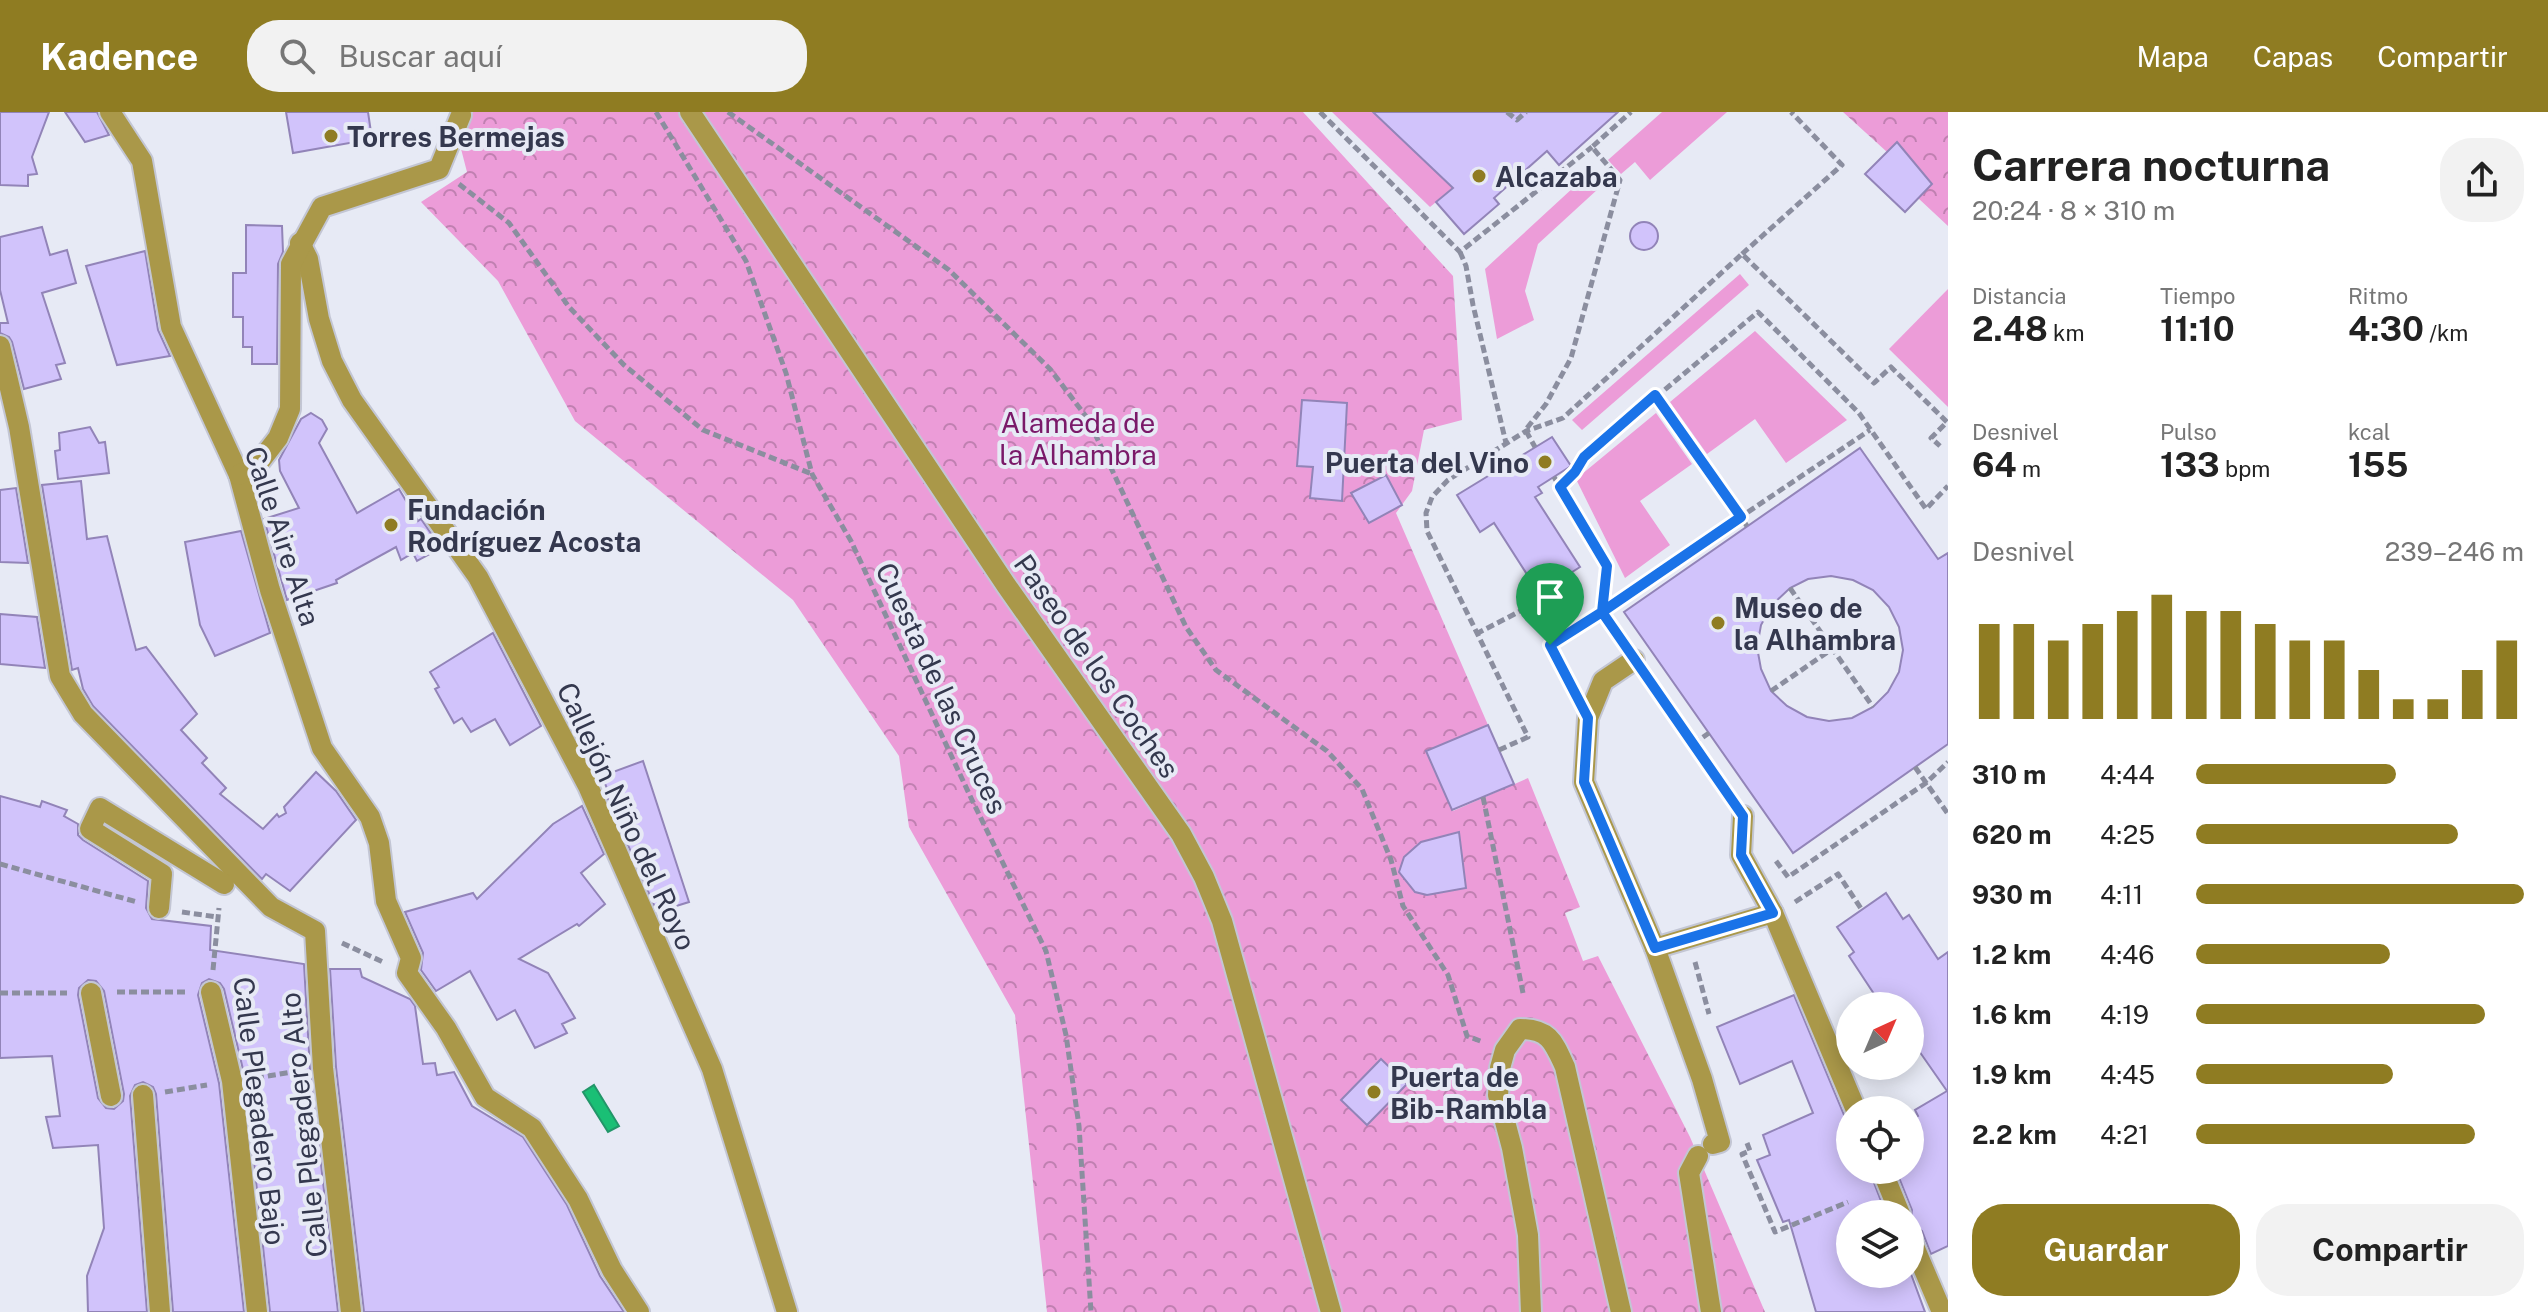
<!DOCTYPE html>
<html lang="es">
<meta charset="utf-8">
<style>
body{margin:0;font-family:"Public Sans",sans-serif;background:#f2f2f2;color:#222;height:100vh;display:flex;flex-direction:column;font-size:30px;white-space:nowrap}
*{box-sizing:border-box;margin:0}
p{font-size:26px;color:#767676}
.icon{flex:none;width:44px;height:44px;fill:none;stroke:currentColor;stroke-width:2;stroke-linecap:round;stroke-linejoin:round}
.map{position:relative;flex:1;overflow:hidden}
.sheet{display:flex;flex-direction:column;background:#fff;width:600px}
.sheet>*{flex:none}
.needle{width:52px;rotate:44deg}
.controls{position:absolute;left:1836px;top:880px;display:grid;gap:16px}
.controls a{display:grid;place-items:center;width:88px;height:88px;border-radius:50%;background:#fff;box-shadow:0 4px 20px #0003;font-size:40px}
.pin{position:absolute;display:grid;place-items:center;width:68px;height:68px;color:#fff;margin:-82px -34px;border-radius:50% 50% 50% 0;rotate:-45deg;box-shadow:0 0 8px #0007}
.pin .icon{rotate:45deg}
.round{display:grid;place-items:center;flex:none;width:84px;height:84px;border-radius:32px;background:#f2f2f2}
.head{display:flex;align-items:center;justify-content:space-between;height:136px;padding:0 24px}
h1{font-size:44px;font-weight:700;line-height:60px}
.stats{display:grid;grid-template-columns:repeat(3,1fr);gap:12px;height:136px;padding:8px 24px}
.stats div{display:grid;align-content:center}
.stats b{font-size:34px;font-weight:700}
.stats small{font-size:22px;font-weight:400}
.stats p{font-size:22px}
.chart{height:224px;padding:16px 24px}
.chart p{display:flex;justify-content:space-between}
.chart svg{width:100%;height:144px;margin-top:8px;stroke:#8f7c22;stroke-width:6}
.action{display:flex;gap:16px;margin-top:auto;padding:16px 24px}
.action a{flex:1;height:92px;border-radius:32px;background:#8f7c22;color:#fff;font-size:32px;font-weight:700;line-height:92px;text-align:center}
.action a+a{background:#f2f2f2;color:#222}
ul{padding:0 24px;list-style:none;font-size:26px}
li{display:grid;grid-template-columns:128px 96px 1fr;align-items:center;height:60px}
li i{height:20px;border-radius:10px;background:#8f7c22}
header{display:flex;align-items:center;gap:48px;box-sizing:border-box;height:112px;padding:0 40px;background:#8f7c22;color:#fff}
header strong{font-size:38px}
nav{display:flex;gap:44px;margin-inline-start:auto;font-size:28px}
.search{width:560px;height:72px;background:#f2f2f2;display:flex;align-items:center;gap:20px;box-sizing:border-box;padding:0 28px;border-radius:32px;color:#767676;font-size:30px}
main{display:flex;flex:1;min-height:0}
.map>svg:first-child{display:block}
</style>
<header>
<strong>Kadence</strong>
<div class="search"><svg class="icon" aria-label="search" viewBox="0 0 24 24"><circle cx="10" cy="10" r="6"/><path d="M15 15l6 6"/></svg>Buscar aquí</div>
<nav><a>Mapa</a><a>Capas</a><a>Compartir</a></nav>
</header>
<main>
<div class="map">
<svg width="1948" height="1200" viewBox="0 0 1948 1200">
<defs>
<pattern id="forest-crowns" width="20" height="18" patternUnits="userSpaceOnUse" patternTransform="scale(2)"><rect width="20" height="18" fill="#ec9cd8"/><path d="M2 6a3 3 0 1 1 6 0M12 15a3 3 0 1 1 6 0" fill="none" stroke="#c080b1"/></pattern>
</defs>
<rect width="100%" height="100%" fill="#e7eaf5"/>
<!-- forest -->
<g fill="url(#forest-crowns)">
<path d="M473 0H1303L1453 164 1462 308 1424 318 1412 379 1396 401 1488 613 1427 640 1453 699 1528 666 1580 795 1565 801 1583 849 1598 844 1690 1025 1765 1200H1047L1015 903 909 715 899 644 793 488 575 309 498 169 421 90 467 60 460 33Z"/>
<path d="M1843 0H1948V114L1918 86 1932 72 1897 30 1887 40Z"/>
</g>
<!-- garden -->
<g fill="#ec9cd8">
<path d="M1332 0H1373L1453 76 1430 95Z"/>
<path d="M1662 0H1727L1650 68 1635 50 1621 62 1608 48Z"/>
<path d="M1587 63 1598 77 1538 132 1525 179 1534 208 1497 227 1485 157Z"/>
<path d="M1740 162 1749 173 1582 318 1572 308Z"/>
<path d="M1948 177V295L1889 237Z"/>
<path d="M1755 219 1847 308 1786 351 1755 307 1707 342 1670 290Z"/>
<path d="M1656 301 1692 352 1640 389 1670 433 1625 466 1576 367Z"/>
</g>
<!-- water -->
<path fill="#1abf75" stroke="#229669" stroke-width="2" d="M594 973 619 1014 608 1020 583 980Z"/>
<!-- building -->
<g fill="#d1c3fb" stroke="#9284b8" stroke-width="2" fill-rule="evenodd">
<path d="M0 0H49L32 45 37 62 28 63V74L0 73Z"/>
<path d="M65 0H97L109 23 85 30Z"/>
<path d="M286 0H368L372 27 293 41Z"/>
<path d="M1373 0H1618L1559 53 1547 39 1494 86 1499 92 1464 122 1436 90 1453 76Z"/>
<path d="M1897 30 1932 72 1905 100 1865 62Z"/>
<circle cx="1644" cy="124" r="14"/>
<path d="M246 113 282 114 283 140 278 152 277 252H252V235H243V205H233V161H246Z"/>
<path d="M42 115 50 143 67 138 76 171 42 181 65 251 56 253 61 267 24 277 12 230 9 225 0 221V211H8L0 178V125Z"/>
<path d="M145 139 158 218 170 244 117 253 86 154Z"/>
<path d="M1302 288 1347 291 1342 389 1310 386 1313 355 1297 354Z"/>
<path d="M311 301 322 308 327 317 319 331 357 401 399 377 418 409 421 407 441 436 417 449 413 441 401 448 396 435 336 468 337 471 287 488 264 407 299 396 280 359 279 348 301 307Z"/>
<path d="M90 315 99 331 105 330 109 361 58 367 55 339 60 338 59 321Z"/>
<path d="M1552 325 1571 354 1538 375 1542 381 1535 385 1580 455 1539 481 1494 411 1480 420 1457 383Z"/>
<path d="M1860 336 1938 447 1948 441V632L1793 741 1624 500ZM1831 464 1853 468 1873 478 1889 495 1899 515 1903 538 1899 560 1888 580 1873 595 1852 606 1829 609 1807 605 1787 594 1771 579 1761 557 1757 535 1761 513 1772 493 1790 476 1808 467Z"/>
<path d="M1386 363 1402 393 1369 411 1351 381Z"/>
<path d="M81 369 87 427 107 424 136 538 146 535 197 602 181 618 207 646 202 651 226 676 220 682 263 717 277 702 279 705 286 701 284 695 316 660 336 679 356 708 290 779 266 762 262 767 93 594 83 577 78 556 72 558 42 373Z"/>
<path d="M16 376 28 451 0 450V378Z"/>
<path d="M241 419 270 521 215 544 200 513 185 430Z"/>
<path d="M0 502 37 505 45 556 0 552Z"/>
<path d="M493 521 541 614 510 633 495 607 471 620 462 606 454 611 435 577 439 575 430 560Z"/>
<path d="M1488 613 1514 672 1452 698 1426 639Z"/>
<path d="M643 649 689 790 657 800 605 680 608 679 602 664Z"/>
<path d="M0 684 40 695 42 689 67 698 64 704 78 712V723L83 728 148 769 146 796 152 807 211 814 210 838 304 852 310 957 338 1200H270L245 966 224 877 220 871 209 867 202 871 198 883 219 971 244 1200H173L156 982 153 975 143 970 135 973 130 984 147 1200H88L87 1164 104 1116 98 1033 53 1036 46 1005 60 1004 52 944 0 946ZM88 868 96 869 104 879 124 982 123 989 114 997 106 996 98 986 78 883 79 876Z"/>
<path d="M582 694 604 742 581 761 605 792 579 814 577 812 519 847 548 861 575 906 562 912 567 921 535 936 515 898 497 908 470 859 436 879 421 858 423 841 405 800 473 781 477 787 553 712Z"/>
<path d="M1459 720 1466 776 1427 783 1415 780 1399 760 1404 745 1421 730Z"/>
<path d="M1886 781 1903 807 1909 803 1938 847 1948 840V1134L1931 1142 1922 1119 1910 1112 1912 1098 1896 1058H1910V1009L1918 1004 1915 998 1947 979 1910 926V894H1882L1849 844 1854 840 1837 815Z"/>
<path d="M330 857H360L362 865 410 887 415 894 423 952 435 951 437 963 454 960 472 994 523 1025 567 1093 600 1164 624 1200H364L336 955Z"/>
<path d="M1794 883 1844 1003 1850 1009V1058H1869L1886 1102H1850V1162H1911L1925 1200H1816L1789 1108 1783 1110 1757 1048 1770 1043 1763 1023 1813 1001 1792 949 1740 972 1717 915Z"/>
<path d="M1381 947 1407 972 1367 1013 1341 988Z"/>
</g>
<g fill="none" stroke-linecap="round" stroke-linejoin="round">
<defs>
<g id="minor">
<path d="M110 0 142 49 171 215 239 363 270 478 322 636 370 705 379 731 386 789 411 846 407 861 446 916 485 985 532 1016 578 1087 612 1158 639 1200"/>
<path d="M690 0 1006 473 1181 722 1204 765 1222 809 1331 1200"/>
<path d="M300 131 308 147 319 207 332 249 352 288 478 465 588 674 712 957 787 1200"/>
<path d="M0 234 19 315 60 564 83 602 271 795 315 819 323 956 351 1200"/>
<path d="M239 363 258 352 278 326 290 297 291 152 322 95 439 57 461 3"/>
<path d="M1634 548 1603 569 1588 606 1584 670 1655 836 1773 801"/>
<path d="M1743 704 1741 743 1773 801 1856 998"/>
<path d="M159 796 162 762 90 717 100 696 224 772"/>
<path d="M1655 836 1702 967 1720 1030 1713 1032"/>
<path d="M211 880 232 969 257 1200"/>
<path d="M91 881 111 984"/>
<path d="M143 983 160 1200"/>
<path d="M1698 1044 1689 1061 1711 1200"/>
<path d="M1882 1058 1900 1102"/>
<path d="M1910 1125 1942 1200"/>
<path d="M1531 1200 1528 1123 1512 1036 1498 983 1500 956 1505 938 1520 917C1550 917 1554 931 1565 955L1621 1200"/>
</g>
</defs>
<!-- minor casing -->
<use href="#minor" stroke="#c3c6d4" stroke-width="24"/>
<!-- path -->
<g stroke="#8b8e9f" stroke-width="5" stroke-dasharray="8 4" stroke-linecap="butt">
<path d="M656 0 746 149 786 261 812 362 851 429 972 688 1046 839 1066 923 1079 1014 1091 1200"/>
<path d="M728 0 949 158 1050 257 1088 307 1186 515 1216 558 1327 639 1362 677 1391 748 1403 794 1448 863 1467 924 1483 930"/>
<path d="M1320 0 1460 140 1592 35"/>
<path d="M1507 0 1517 8 1526 0"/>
<path d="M459 72 509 111 569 195 624 253 703 318 812 362"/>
<path d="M1460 140 1466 154 1473 193 1506 331"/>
<path d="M1742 142 1842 53 1791 0"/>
<path d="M1655 283 1747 414"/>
<path d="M1527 316 1546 292 1571 246 1620 68 1592 35 1631 0"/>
<path d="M1526 319 1535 335"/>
<path d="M1554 365 1607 454 1602 500 1621 528"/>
<path d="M1560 375 1575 360 1584 345 1758 200 1859 301 1926 397 1948 374"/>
<path d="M1790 476 1873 595"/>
<path d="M1476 522 1530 494 1550 533"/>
<path d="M1647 566 1730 686"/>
<path d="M1573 577 1550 533 1870 318"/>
<path d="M1771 579 1832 537"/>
<path d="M1693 632 1709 621"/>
<path d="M1499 638 1528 625 1427 419 1426 401 1432 385 1448 368 1526 319 1563 306 1742 142 1874 271 1891 255 1947 310 1931 326 1940 334"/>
<path d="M1915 655 1948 702"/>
<path d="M1483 685 1523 881"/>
<path d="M1776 749 1788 765 1926 671 1948 650"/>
<path d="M0 752 137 790"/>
<path d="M1795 790 1838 762 1862 798"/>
<path d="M182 800 217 805"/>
<path d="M342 831 383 850"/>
<path d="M1695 850 1709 902"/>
<path d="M213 858 219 796"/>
<path d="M117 880H187"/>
<path d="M0 881H67"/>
<path d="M256 966 298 959"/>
<path d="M165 980 207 973"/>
<path d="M1747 1031 1750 1039 1742 1042 1775 1120 1848 1090"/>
</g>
<!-- minor -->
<use href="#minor" stroke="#aa9849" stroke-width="20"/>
</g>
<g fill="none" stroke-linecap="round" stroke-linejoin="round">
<defs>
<path id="route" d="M1550 533 1588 606 1584 670 1655 836 1773 801 1741 743 1743 704 1602 500 1741 405 1655 283 1584 345 1575 360 1560 375 1607 454 1602 500 1550 533"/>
</defs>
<!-- route casing -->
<use href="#route" stroke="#fff" stroke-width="16"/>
<!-- route -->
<use href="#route" stroke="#1a73e8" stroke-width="10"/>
</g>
<!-- markers -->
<g fill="#8f7c22" stroke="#e7eaf5" stroke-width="3">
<circle cx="331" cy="24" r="8"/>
<circle cx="1479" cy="64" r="8"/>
<circle cx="1545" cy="350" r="8"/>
<circle cx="391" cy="413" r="8"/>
<circle cx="1718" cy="511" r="8"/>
<circle cx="1374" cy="980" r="8"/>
</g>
<g text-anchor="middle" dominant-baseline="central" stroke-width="8" stroke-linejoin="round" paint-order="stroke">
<!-- poi labels -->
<g font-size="28" font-weight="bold" fill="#34384e" stroke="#e7eaf5" text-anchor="start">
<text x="347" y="24">Torres Bermejas</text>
<text x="1495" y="64">Alcazaba</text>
<text x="1529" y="350" text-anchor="end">Puerta del Vino</text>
<text x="407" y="397">Fundación<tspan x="407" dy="32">Rodríguez Acosta</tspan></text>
<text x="1734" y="495">Museo de<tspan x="1734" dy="32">la Alhambra</tspan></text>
<text x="1390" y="964">Puerta de<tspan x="1390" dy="32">Bib-Rambla</tspan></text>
</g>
<!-- park labels -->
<g font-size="28" fill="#7a1969" stroke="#e7eaf5">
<text x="1078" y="310">Alameda de<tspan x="1078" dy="32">la Alhambra</tspan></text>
</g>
<!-- street labels -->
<g font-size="28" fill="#34384e" stroke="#e7eaf5">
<text transform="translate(283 424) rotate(72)">Calle Aire Alta</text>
<text transform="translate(1097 554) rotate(55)">Paseo de los Coches</text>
<text transform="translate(942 576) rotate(65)">Cuesta de las Cruces</text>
<text transform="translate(627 704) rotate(65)">Callejón Niño del Royo</text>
<text transform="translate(260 999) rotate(83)">Calle Plegadero Bajo</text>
<text transform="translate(303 1013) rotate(-96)">Calle Plegadero Alto</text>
</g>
</g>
</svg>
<div class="controls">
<a><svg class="needle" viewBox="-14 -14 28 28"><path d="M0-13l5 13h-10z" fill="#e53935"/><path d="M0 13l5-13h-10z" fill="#767676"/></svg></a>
<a><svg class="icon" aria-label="locate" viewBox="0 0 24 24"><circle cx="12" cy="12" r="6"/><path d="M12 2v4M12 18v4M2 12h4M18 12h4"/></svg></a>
<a><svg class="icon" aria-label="layers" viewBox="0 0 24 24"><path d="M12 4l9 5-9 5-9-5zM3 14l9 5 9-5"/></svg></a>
</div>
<div class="pin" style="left:1550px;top:533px;background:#1e9e55"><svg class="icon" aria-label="arrive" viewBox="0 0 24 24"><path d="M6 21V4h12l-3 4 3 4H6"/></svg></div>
</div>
<section class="sheet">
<div class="head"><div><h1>Carrera nocturna</h1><p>20:24 · 8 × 310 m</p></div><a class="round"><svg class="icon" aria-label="share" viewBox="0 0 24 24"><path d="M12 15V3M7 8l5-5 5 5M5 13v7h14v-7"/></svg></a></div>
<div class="stats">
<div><p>Distancia</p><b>2.48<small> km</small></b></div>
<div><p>Tiempo</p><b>11:10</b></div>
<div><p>Ritmo</p><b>4:30<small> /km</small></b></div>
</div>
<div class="stats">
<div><p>Desnivel</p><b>64<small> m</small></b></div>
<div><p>Pulso</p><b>133<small> bpm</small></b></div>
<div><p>kcal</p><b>155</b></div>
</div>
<div class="chart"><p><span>Desnivel</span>239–246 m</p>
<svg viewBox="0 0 160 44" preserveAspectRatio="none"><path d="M5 44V15M15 44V15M25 44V20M35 44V15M45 44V11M55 44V6M65 44V11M75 44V11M85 44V15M95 44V20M105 44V20M115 44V29M125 44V38M135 44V38M145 44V29M155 44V20"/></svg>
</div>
<ul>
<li><b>310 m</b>4:44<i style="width:61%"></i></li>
<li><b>620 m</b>4:25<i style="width:80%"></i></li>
<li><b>930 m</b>4:11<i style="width:100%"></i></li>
<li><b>1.2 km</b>4:46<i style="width:59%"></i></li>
<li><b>1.6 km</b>4:19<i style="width:88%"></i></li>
<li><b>1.9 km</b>4:45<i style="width:60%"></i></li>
<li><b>2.2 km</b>4:21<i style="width:85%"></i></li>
</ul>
<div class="action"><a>Guardar</a><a>Compartir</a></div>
</section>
</main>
